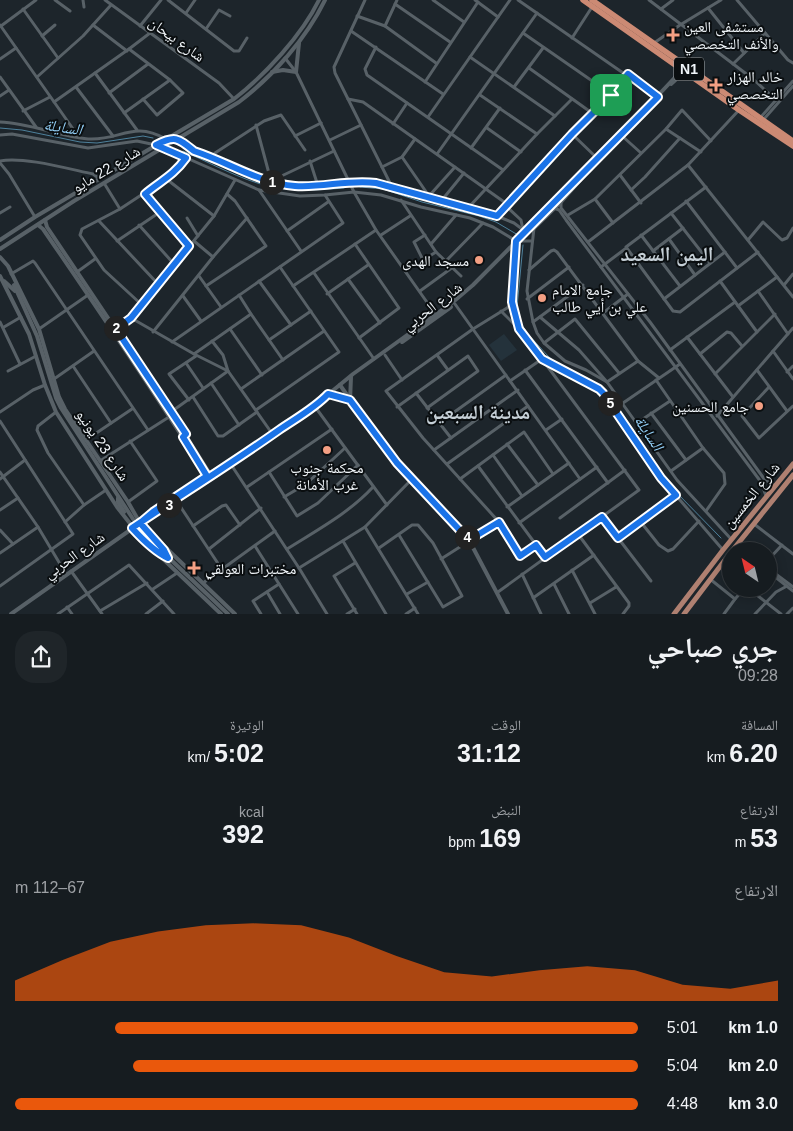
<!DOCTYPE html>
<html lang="ar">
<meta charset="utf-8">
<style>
body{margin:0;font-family:Arial,"Noto Naskh Arabic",sans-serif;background:#1f2529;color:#f1f3f6;direction:rtl;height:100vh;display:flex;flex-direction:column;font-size:19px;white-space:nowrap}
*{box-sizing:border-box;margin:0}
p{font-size:16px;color:#9ea1a5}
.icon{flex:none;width:28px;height:28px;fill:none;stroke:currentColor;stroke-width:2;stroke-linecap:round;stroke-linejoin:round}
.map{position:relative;height:614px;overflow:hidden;direction:ltr}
.drawer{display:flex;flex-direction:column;background:#161c20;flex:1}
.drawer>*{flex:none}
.needle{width:32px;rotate:325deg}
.tools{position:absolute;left:722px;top:542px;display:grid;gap:10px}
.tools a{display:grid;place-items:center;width:55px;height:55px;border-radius:50%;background:#161c20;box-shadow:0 2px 12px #0003,0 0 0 1px #353a3e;font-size:25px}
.pin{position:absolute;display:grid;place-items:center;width:42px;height:42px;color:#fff;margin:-21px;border-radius:10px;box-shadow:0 2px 8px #0006}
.km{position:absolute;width:25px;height:25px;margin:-12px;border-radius:50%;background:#222;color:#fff;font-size:14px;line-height:25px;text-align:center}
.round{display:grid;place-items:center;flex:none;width:52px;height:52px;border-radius:20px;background:#1f2529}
.overview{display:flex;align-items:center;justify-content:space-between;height:85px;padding:0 15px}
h1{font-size:28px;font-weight:800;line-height:38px}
.figures{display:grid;grid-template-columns:repeat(3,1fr);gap:8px;height:85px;padding:5px 15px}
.figures div{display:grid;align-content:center}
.figures b{font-size:25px;font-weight:800}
.figures small{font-size:14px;font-weight:400}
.figures p{font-size:14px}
.chart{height:140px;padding:10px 15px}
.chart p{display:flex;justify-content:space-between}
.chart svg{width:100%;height:90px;margin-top:5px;fill:#ea580c;opacity:.7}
ul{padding:0 15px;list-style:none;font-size:16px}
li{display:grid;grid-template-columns:80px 60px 1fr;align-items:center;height:38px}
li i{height:12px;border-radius:6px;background:#ea580c}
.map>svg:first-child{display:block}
</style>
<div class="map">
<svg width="793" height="614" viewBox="0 0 793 614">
<rect width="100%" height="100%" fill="#1d252b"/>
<!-- built -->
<path fill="#24323b" d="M504 334 517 350 501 361 489 345Z"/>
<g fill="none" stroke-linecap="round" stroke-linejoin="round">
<!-- stream -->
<g stroke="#4e819c" stroke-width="1">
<path d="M0 128 22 130 80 142 97 143 143 136 153 138"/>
<path d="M183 151C208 162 242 180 268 186 293 192 319 190 344 188"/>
<path d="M360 187 383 189 422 202 479 216 496 222 518 235"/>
<path d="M523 245 517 307 522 325 527 333 548 356 557 364 594 382 610 396 674 490 721 538"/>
</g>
<!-- minor -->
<g stroke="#586167" stroke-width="3">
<path d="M55 0 70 11"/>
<path d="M83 0 84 7"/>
<path d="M105 0 219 83 234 99"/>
<path d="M168 0 234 51H239L247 38"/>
<path d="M365 0 334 67 335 73 392 187"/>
<path d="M433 0 464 22"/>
<path d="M475 0 498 17"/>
<path d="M649 0 753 79 776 100"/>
<path d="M737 0 788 60 793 63"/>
<path d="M395 4 450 42"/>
<path d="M708 8 744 53"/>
<path d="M23 9 58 58"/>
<path d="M661 9 673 0"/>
<path d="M186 13 195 0"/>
<path d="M357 16 385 26 436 63"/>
<path d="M0 25 78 136"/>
<path d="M93 25 127 51"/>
<path d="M1 26 36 0"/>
<path d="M140 26 161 0"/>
<path d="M385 26 397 0"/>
<path d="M206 29 219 10 230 16"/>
<path d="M351 31 443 94"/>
<path d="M523 33 611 94"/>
<path d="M42 36 55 25"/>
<path d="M572 38 592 7"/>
<path d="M654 43 680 25 721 0"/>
<path d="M376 47 365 69 367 75 503 170"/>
<path d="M129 49 170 80 183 93 157 115 143 99"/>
<path d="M470 57 555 116"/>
<path d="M285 58 296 72 354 192 376 230 436 315"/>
<path d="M0 59 16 48"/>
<path d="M733 64 765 33"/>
<path d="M529 68 592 113"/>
<path d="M95 73 137 130"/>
<path d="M626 75 629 74 657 97"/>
<path d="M0 77 36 127"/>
<path d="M37 77 83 36 111 5"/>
<path d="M425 82 478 2"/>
<path d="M76 87 113 136"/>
<path d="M514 87 543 48"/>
<path d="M109 93 148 64"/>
<path d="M480 95 537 134"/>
<path d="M0 96 9 90"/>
<path d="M348 99 363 102 507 204"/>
<path d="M54 102 129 49 150 33"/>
<path d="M23 111 50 97"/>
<path d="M124 113 170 80"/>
<path d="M428 117 510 0"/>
<path d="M760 118 793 81"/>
<path d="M764 119 793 86"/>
<path d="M0 122C30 123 58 136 88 139 121 141 132 120 166 139"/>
<path d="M393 124 407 103"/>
<path d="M256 125 271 181 334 151"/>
<path d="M487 128 521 152"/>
<path d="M666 129 701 152"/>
<path d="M572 134 598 159"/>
<path d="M0 135 12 134 88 148 137 141 156 145"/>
<path d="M621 135 641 153"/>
<path d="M295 136 321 123"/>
<path d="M179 140 185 142 194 151 264 180 281 184 310 186 360 181 376 183 497 216 514 223 526 232"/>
<path d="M330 140 361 125"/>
<path d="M164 148 259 190 300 196 325 195 354 192 381 195 421 207 470 218 493 227 516 241H531"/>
<path d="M471 148 500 108"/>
<path d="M437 154 537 13"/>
<path d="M212 157 215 153 264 121 281 115 305 150"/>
<path d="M402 157 429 196V198"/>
<path d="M0 161C22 156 69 169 93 174L100 179"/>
<path d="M310 161 318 186"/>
<path d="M0 163 9 174 35 217"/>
<path d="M688 165 793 297"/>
<path d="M382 167 402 157 415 139"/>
<path d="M620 175 641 203"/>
<path d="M167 180 179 168 187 158"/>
<path d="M104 183 120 209"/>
<path d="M706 187 626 247 673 311 680 312 758 252"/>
<path d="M259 190 301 251"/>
<path d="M631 190 645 177 680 138"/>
<path d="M145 194 189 246"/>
<path d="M429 196 455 167"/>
<path d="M401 200 436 252 461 276"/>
<path d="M442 200 464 173"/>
<path d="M686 201 737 268"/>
<path d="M561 202V208L650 322 765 480 775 485"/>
<path d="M506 206 521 220 523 230"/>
<path d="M468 208 537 134 572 99"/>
<path d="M554 208 559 210 566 220 761 482 766 496"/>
<path d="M0 213 10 207"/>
<path d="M671 213 710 263"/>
<path d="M568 215 595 199"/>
<path d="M497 216 572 134 611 95 626 75 518 0"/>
<path d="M187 218 198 236"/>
<path d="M99 221 158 284"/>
<path d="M613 223 595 199 666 129 682 110 711 141"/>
<path d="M139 225 174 264"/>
<path d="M534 228 527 291 533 322 537 333 544 343 565 361 586 370 607 382 677 480 731 539"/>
<path d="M287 231 328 202"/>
<path d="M381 235 410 216"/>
<path d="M425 235 414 242 423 260 436 252"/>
<path d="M641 235 680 286"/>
<path d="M669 239 695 275"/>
<path d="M748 240 763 222 782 240 787 238 793 228"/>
<path d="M117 241 160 212"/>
<path d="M194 241 213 257"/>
<path d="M516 242 512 302 519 329 542 359 599 389 603 393 661 478 723 550"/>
<path d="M588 242 688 165 739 110"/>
<path d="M355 244 399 308 359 338"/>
<path d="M431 244 456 215"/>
<path d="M653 251 683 228"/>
<path d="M446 261 483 223"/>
<path d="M601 267 625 249"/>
<path d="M529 270 551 251 554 250 557 252 638 361 659 378"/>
<path d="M77 272 95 259"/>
<path d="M314 273 374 359"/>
<path d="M11 274 33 261 35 263 148 430"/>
<path d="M199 276 221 307"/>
<path d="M348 279 380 323"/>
<path d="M259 281 291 325"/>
<path d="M720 281 757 332"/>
<path d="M784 285 793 274"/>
<path d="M206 286 266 246 235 201 227 194"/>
<path d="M293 286 376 230"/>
<path d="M420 291 453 267"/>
<path d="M758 291 788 334"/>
<path d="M327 294 368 265"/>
<path d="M239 295 251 314 283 360"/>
<path d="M183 296 201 321"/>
<path d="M527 299 569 267"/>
<path d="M664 299 725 252"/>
<path d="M512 303 507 308 473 329 386 391 423 438 499 522 519 556H521L536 545"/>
<path d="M455 304 580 479"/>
<path d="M142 305 104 270 80 235 82 229 120 209 164 180 169 181 214 216"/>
<path d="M738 306 777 277"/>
<path d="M501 311 518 328"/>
<path d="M603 313 628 294"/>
<path d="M540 317 579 350 607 382 638 361"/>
<path d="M131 318 194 354 228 371"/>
<path d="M0 322 20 364"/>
<path d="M533 322 583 285"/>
<path d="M4 327 21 317"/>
<path d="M39 329 88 295"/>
<path d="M116 329 131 318 214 216 235 180"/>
<path d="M230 329 262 375"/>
<path d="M153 332 213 257 247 218"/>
<path d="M687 337 733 397"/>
<path d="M269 340 311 311"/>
<path d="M212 341 223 355 228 371 271 432"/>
<path d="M172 342 343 223 325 195"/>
<path d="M544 343 575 319 619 373"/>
<path d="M670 350 735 302"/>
<path d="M773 351 793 379"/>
<path d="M194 354 251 314"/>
<path d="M700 354 727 332 731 333 742 346"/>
<path d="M385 355 402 380"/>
<path d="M437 355 448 370"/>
<path d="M186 363 203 388"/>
<path d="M73 366 111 423"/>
<path d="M525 370 608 483"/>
<path d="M757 370 787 411"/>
<path d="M8 371 36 356"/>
<path d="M787 372 793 366"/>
<path d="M715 374 775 314"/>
<path d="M54 379 94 351"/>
<path d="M656 380 703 448 724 473 725 484 706 511"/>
<path d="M211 383 239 425"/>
<path d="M769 387 742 416 759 438 793 406"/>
<path d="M241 389 324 331"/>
<path d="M416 393 451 438"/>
<path d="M193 397 218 436H223L257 412"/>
<path d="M189 400 169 374 196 356"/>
<path d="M623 403 680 364"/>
<path d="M313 404 387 505"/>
<path d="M397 407 468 356 478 371 427 408"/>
<path d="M256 410 339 352 280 267"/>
<path d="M0 412 33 390 45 385"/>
<path d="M56 412 38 426 37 430 48 453 84 505"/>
<path d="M171 412 228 371"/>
<path d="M651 413 686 460"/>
<path d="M717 416 793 328"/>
<path d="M0 421 73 534 0 586"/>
<path d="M439 423 506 375"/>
<path d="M637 423 670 401"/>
<path d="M546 430 562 419"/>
<path d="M86 440 132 409"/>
<path d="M507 444 538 485"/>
<path d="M434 450 518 390"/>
<path d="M493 455 522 496"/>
<path d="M100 461 169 417"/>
<path d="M230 463 299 568 327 614"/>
<path d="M447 464 528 406"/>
<path d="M478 466 545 557"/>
<path d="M671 471 703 448"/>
<path d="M0 472 38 527 66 574"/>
<path d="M269 472 297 516 318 503 358 465"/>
<path d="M0 479 25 460"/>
<path d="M460 479 524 432 553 474"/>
<path d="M247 487 332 429"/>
<path d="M284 497 306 484 345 448"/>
<path d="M176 500 221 568"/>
<path d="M128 502 157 481 130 441"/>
<path d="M507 507 569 463"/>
<path d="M0 510 18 498"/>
<path d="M602 517 651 581"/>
<path d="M560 518 625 470"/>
<path d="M640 521 659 545 668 551 673 549 699 521"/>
<path d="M65 522 84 505 106 490"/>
<path d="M519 523 597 467"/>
<path d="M754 524 793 554"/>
<path d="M193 526 222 506 226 505 240 525"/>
<path d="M365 527 418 614"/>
<path d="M0 530 13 544"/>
<path d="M578 534 629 603V606L623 614"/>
<path d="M618 537 676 495"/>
<path d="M343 541 386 614"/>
<path d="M739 542 749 551"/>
<path d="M737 545 745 551"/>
<path d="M255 546 298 614"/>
<path d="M379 548 412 525H418L433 543 462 596 443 607 399 535"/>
<path d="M209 549 261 508"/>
<path d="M287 549C317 530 349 513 373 487"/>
<path d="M0 553 38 527"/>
<path d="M441 559 499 522"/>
<path d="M769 559 782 545"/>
<path d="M355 563 334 576 357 614"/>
<path d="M299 568 365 527 412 479"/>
<path d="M769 569 793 587"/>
<path d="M572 570 595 614"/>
<path d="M71 571 102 614"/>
<path d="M769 572 793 591"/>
<path d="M522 574 541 614"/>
<path d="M710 579 735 599 724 614"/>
<path d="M203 583 275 531"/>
<path d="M554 584 569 614"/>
<path d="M153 589 177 573"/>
<path d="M749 589 781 614"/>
<path d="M267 592 280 614"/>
<path d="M498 592 639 490 542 359 510 381"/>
<path d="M407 594 428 582"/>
<path d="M533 598 594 555"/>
<path d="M735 599 744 589"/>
<path d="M590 603 616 587"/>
<path d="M67 607 72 614"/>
<path d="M100 611 147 583"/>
<path d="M58 614 129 565 174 614"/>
<path d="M146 614 163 601"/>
<path d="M261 614 253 601 279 584"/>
<path d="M347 614 355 609"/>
<path d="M406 614 415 608"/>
<path d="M755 614 776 592 787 586"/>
<path d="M787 614 793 608"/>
</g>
<!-- tertiary -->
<g stroke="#586167" stroke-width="4">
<path d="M671 84 684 72"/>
<path d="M45 220 47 227 171 412 210 474"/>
<path d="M38 225 43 229C99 311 155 392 207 476"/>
<path d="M529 231 534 228 561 202 597 161"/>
<path d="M0 257 8 266 39 329 59 397 65 409 128 502 140 523 235 614"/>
<path d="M0 276 29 334 45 385 56 412 117 507 143 540 221 614"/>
<path d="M4 281 15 291"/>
<path d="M14 285 37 336 56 398 61 408 133 519"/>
<path d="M402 342 451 307"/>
<path d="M340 385 382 445 397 463 469 540 508 614"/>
<path d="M328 394 350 401 351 377"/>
<path d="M118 498V502L124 512"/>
<path d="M140 528 169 558 228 614"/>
<path d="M11 614 133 528 230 463 325 397 353 374 453 302 473 285 598 159 682 70"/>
</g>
<!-- secondary -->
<g stroke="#586167" stroke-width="4">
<path d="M272 72 283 70 296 72 299 43"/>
<path d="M0 240 35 217 234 99C265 75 302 35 319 0"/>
<path d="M0 249 74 201 239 102C273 76 306 39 325 0"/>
</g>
<!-- primary -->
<g stroke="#af8071" stroke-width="5">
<path d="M732 551 793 475"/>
<path d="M674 614 723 550 793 464"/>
<path d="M684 614 731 552"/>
</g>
<!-- trunk -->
<g stroke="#cc8a74" stroke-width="5.5">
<path d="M583 0 739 110 793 146"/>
<path d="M592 0 793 141"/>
</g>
</g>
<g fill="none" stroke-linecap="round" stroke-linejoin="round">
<defs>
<path id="route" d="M611 95 572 134 497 216 376 183C349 179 323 188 295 186 259 183 228 162 194 151 178 138 175 135 156 145L186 158C173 176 162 180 145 194L189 246 131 318 116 329 186 434 183 437 207 476 153 512 140 523 164 550 168 558C155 552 142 539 132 528 181 495 231 464 279 430 295 419 315 408 328 394L350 400 397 463 469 540 499 522 520 556 536 545 545 557 602 517 618 538 676 495 661 478 603 393 599 389 542 359 519 329 512 302 516 241 658 97 628 74 611 95"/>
</defs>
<!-- route casing -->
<use href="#route" stroke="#fff" stroke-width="10"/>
<!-- route -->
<use href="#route" stroke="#1a73e8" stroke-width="6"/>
</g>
<!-- markers -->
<g fill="#f39f83" stroke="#0a0e10" stroke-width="2">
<path d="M670.5 27.5h5v5h5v5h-5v5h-5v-5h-5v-5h5z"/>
<path d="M713.5 77.5h5v5h5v5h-5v5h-5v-5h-5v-5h5z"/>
<circle cx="479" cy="260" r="5"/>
<circle cx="542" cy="298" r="5"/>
<circle cx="759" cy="406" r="5"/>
<circle cx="327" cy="450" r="5"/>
<path d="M191.5 560.5h5v5h5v5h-5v5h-5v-5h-5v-5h5z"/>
</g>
<g text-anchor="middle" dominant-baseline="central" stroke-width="4" stroke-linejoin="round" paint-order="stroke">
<!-- shield labels -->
<rect fill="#0a0e10" stroke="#aaafb2" stroke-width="1" x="674" y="57.5" width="30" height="23" rx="4"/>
<g font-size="14" font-weight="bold" fill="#eff4f8">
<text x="689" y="69">N1</text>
</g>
<!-- poi labels -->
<g font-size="15" fill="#eff4f8" stroke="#0a0e10" text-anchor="start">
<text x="684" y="26">مستشفى العين<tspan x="684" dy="17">والأنف التخصصي</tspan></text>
<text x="727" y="76">خالد الهزار<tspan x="727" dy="17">التخصصي</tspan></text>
<text x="469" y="260" text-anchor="end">مسجد الهدى</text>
<text x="552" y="289">جامع الامام<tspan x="552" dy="17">علي بن أيي طالب</tspan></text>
<text x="749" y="406" text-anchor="end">جامع الحسنين</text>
<text x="327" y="467" text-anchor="middle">محكمة جنوب<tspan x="327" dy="17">غرب الأمانة</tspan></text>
<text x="205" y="568">مختبرات العولقي</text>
</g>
<!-- street labels -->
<g font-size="15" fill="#eff4f8" stroke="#0a0e10">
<text transform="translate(177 39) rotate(36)">شارع بيحان</text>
<text transform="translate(106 169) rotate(-31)">شارع 22 مايو</text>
<text transform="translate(432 306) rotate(-37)">شارع الحربي</text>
<text transform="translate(103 445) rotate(56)">شارع 23 يونيو</text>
<text transform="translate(751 495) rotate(-51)">شارع الخمسين</text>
<text transform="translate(74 555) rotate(-35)">شارع الحربي</text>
</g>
<!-- water labels -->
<g font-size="16" font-style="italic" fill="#93cff7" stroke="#0a0e10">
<text transform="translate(63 127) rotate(8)">السايلة</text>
<text transform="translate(649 433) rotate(56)">السايلة</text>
</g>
<!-- district labels -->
<g font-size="20" font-weight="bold" fill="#c6d0d7" stroke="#0a0e10">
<text x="667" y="254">اليمن السعيد</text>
<text x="478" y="412">مدينة السبعين</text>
</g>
</g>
</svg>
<div class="tools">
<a><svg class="needle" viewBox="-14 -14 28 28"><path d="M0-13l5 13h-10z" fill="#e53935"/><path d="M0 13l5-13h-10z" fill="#9ea1a5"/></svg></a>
</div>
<div class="pin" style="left:611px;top:95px;background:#1e9e55"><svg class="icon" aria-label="arrive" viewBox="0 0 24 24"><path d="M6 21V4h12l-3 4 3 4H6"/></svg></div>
<b class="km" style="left:272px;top:182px">1</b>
<b class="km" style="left:116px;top:328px">2</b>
<b class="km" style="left:169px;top:505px">3</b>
<b class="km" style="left:467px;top:537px">4</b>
<b class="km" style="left:610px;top:403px">5</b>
</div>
<section class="drawer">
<div class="overview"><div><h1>جري صباحي</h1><p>09:28</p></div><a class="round"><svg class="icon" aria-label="share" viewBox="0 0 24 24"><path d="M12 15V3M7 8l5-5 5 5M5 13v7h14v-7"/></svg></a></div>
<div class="figures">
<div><p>المسافة</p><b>6.20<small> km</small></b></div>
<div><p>الوقت</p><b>31:12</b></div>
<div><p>الوتيرة</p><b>5:02<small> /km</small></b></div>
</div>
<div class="figures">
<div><p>الارتفاع</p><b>53<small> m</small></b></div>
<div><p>النبض</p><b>169<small> bpm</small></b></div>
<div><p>kcal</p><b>392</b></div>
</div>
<div class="chart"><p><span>الارتفاع</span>67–112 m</p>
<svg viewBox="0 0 160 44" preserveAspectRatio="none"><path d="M0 44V34L10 24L20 15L30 10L40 7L50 6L60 7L70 13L80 22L90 30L100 32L110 29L120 27L130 29L140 36L150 38L160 34V44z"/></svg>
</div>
<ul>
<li><b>1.0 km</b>5:01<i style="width:84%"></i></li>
<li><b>2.0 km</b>5:04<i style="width:81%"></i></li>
<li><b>3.0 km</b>4:48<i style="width:100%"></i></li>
</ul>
</section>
